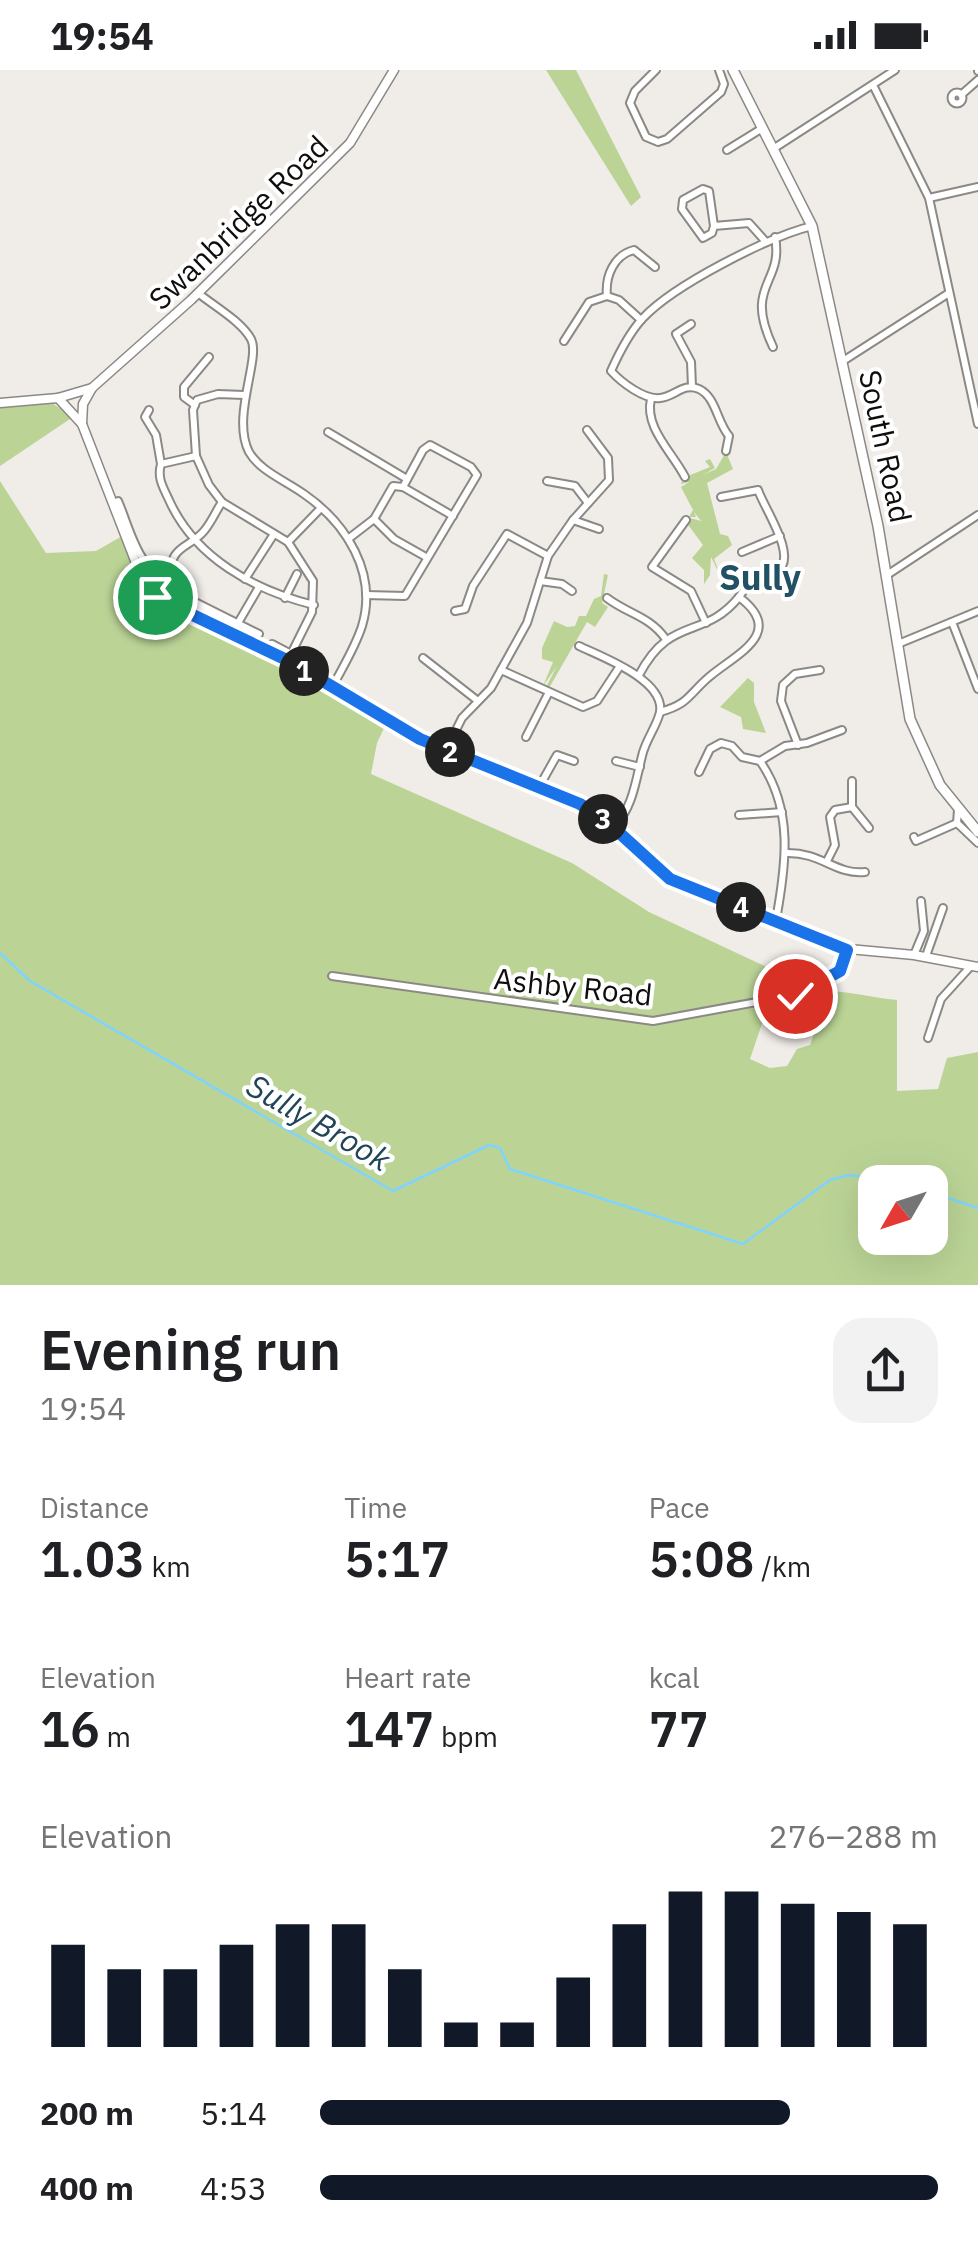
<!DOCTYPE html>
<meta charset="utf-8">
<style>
body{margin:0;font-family:"IBM Plex Sans",sans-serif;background:#f2f2f2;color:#202124;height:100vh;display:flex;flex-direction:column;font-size:38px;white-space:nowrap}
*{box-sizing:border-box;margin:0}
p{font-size:32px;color:#757577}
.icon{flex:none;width:55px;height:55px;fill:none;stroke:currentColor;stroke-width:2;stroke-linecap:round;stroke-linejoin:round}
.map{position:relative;height:1215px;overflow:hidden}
.details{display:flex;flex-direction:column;background:#fff;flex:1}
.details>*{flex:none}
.needle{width:65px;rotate:231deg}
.tools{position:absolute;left:858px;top:1095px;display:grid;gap:20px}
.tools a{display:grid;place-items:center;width:90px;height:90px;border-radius:20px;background:#fff;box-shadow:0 10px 40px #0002;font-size:50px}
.pin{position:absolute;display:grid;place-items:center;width:85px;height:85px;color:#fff;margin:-42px;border:5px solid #fff;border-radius:50%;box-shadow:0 2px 10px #0007}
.km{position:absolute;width:50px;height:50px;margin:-25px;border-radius:50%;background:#222;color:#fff;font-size:28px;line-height:50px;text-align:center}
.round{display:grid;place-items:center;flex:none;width:105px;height:105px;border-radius:30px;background:#f2f2f2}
.overview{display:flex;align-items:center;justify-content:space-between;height:170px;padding:0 40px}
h1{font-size:55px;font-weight:600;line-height:75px}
.stats{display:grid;grid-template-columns:repeat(3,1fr);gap:15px;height:170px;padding:10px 40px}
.stats div{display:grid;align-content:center}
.stats b{font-size:50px;font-weight:600}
.stats small{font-size:28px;font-weight:400}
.stats p{font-size:28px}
.chart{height:280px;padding:20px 40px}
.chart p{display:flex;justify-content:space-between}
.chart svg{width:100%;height:180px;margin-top:10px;stroke:#111827;stroke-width:6}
ul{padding:0 40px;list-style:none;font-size:32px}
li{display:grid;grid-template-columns:160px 120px 1fr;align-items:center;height:75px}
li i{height:25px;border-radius:12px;background:#111827}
.status{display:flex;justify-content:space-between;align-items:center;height:70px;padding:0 50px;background:#fff;direction:ltr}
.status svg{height:28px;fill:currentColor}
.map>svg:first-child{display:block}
</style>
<div class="status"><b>19:54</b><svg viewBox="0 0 49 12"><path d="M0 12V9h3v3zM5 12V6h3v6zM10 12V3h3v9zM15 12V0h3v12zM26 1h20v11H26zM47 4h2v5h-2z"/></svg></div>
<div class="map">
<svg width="978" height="1215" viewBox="0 0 978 1215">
<rect width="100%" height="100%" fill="#f0ece8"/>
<!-- green -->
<g fill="#bbd496" fill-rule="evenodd">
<path d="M546 0H576L641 127 631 136Z"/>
<path d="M49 331 73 347 0 396V336Z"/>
<path d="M726 382 733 399 707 413 720 464 728 466 732 475 714 489 721 507 711 487 710 505 704 514V500L692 488 703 475 686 452 690 448 701 451 694 442 696 447H689L693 440 681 417 689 412 681 414 683 408 710 397 705 391 710 389 715 398 703 405 716 399Z"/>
<path d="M0 411 46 483 96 481 124 465 140 515 162 539 193 550 294 600 386 654 377 673 371 704 572 793 649 842 773 900 770 930 750 989 770 998 787 996 797 979 810 975 823 939 800 929 802 924C835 916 864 927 897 930V1021L938 1019 947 988 978 982V1215H0ZM875 1112H930V1168H875Z"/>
<path d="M604 504 608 505 602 533 608 537 595 557 587 552 549 618 546 617 557 596 543 616 553 592 542 589V578L554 551 567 557 575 556 579 546H586L594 529 601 526Z"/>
<path d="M748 608 754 613V632L766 663 743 659 741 647 720 637Z"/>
</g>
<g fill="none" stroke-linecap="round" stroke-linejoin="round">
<!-- stream -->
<g stroke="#7fd4fe" stroke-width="2.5">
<path d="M0 883 30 911 393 1121 489 1075 500 1078 510 1099 743 1174 830 1110 849 1105 900 1112"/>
<path d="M930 1122 978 1138"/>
</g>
<defs>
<g id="minor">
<path d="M656 0 635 21 630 33 646 67 658 72 667 69 721 22 724 14 719 0"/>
<path d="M978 0V1"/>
<path d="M873 15 929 128 978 354"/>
<circle cx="957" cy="28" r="5.5"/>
<path d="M961 25 978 10"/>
<path d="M773 79 895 0"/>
<path d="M727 80 761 59"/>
<path d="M929 128 978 117"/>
<path d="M714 156 709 121 703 119 683 130 682 139 703 168 712 163 714 156 749 153 766 172"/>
<path d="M198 223C214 236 241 251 251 269 261 288 231 347 249 382 260 401 286 411 304 424 346 453 378 503 362 556 355 578 342 598 332 618"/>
<path d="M607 226 619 230 641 250"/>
<path d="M691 254 676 264 691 292 692 317"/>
<path d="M564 271 589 232 607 226C605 206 614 185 634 180L655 197"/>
<path d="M773 277C743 213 784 215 775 167"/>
<path d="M843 291 949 223"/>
<path d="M244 325 218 324 197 330 193 340 196 386 209 415 222 432 288 472 313 511 312 542 291 584 298 590 306 583"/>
<path d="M651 329C644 357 672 382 685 407"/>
<path d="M195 335 184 327V317L209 287"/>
<path d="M149 340 145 347 156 365 161 394"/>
<path d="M328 362 407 409"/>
<path d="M726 381 729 366C717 352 716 327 699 319 684 312 674 327 660 328 644 330 621 312 611 301 619 283 629 263 643 248 674 215 768 167 812 156"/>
<path d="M196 386 161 394C157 408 163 417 169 430 195 488 254 520 314 535"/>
<path d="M547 411 575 416 588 433"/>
<path d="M403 417 453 446"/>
<path d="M118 431C129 455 139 506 170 506"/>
<path d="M222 432C216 441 211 453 204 461 188 480 167 474 171 513L179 524 259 564"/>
<path d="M374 449 394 469 426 487"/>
<path d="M573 450 599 459"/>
<path d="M686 450 652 497 691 521 706 553"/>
<path d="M348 469 374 449 393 416 403 417"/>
<path d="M288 472 321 438"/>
<path d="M742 482 780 466"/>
<path d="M887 505 978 445"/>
<path d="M245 509 274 464"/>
<path d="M540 511 562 514 572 521"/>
<path d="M366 525 405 526 477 405 471 397 430 375 423 380 403 417"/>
<path d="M285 528 297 504"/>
<path d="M607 528C628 544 649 546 665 568"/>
<path d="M455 541 465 539 473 516 507 464 548 486"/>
<path d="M952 552 978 619"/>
<path d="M238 553 259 517"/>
<path d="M272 574 291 584"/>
<path d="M898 574 978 541"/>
<path d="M579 576C602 587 665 610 660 642 657 656 645 671 642 686 635 714 633 736 614 758"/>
<path d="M423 588 478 631"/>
<path d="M501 600 583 637 597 631 618 599"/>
<path d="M639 605C671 544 703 571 739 527"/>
<path d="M660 642C689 634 688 625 709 607 736 584 787 563 739 527 754 505 758 512 777 501 799 488 764 438 758 420L721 427"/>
<path d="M526 667 548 624"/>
<path d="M798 675 781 631 783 615 795 604 820 600"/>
<path d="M446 680 462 648 491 618 527 553 548 486 573 450 609 410 608 388 587 360"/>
<path d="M616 691 640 697"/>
<path d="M760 691 785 676 807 673 842 660"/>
<path d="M699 702 710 679 721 673 732 676 742 687 760 691C794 740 786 795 776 850"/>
<path d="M852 711V737"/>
<path d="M539 717 557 685 574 691"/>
<path d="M958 740 957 753 978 773"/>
<path d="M739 745 782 742"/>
<path d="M914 767 916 771 957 753"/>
<path d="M786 783C822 782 835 805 865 802"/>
<path d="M827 791 835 775 830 747 835 740 852 737 869 758"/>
<path d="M914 885 924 861 921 831"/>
<path d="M926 886 943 838"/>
<path d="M332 906 653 951 795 925 840 901 847 880"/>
<path d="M928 968 941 929 970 897"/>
</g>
<g id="tertiary">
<path d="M58 328 82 354 143 511 155 527 168 536 206 549 291 593 420 669 580 734 614 758 670 809 684 815 721 826 838 878 914 885 978 897"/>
<path d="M0 333 58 328 92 318"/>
<path d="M82 354 83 334 92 318 191 230 350 73 394 0"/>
</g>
<path id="secondary" d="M733 0 812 156 878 456 910 649 940 715 978 762"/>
</defs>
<!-- minor casing -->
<use href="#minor" stroke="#8c8985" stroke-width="10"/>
<!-- tertiary casing -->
<use href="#tertiary" stroke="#8c8985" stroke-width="11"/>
<!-- secondary casing -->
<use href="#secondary" stroke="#8c8985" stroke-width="12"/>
<!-- minor -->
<use href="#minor" stroke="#fff" stroke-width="6"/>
<!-- tertiary -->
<use href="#tertiary" stroke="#fff" stroke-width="8"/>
<!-- secondary -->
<use href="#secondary" stroke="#fff" stroke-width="9"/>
</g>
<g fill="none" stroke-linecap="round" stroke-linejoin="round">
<defs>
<path id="route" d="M155 527 291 592 420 669 580 734 614 758 670 809 847 880 840 901 795 926"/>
</defs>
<!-- route casing -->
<use href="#route" stroke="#fff" stroke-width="20"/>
<!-- route -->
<use href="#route" stroke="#1a73e8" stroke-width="12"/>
</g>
<g text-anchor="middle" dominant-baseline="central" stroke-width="8" stroke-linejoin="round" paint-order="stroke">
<!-- street labels -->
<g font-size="30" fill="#0f0e0c" stroke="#fff">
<text transform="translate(238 152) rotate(-44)">Swanbridge Road</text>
<text transform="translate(886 376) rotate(78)">South Road</text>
<text transform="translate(573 916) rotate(6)">Ashby Road</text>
</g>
<!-- water labels -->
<g font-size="32" font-style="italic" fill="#204557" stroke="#fff">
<text transform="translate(319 1052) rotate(30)">Sully Brook</text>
</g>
<!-- quarter labels -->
<g font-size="35" font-weight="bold" fill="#215163" stroke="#fff">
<text x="760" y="507">Sully</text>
</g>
</g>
</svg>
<div class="tools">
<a><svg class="needle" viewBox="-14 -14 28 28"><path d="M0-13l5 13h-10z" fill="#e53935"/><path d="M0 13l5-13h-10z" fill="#757577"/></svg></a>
</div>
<div class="pin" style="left:155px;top:527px;background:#1e9e55"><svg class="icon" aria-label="arrive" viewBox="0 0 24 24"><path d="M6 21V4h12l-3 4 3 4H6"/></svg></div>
<div class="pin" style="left:795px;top:926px;background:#d93025"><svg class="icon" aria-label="check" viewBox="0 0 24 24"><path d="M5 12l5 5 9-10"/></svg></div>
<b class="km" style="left:304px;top:601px">1</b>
<b class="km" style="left:450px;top:682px">2</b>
<b class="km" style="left:603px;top:749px">3</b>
<b class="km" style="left:741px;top:837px">4</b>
</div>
<section class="details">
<div class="overview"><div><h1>Evening run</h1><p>19:54</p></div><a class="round"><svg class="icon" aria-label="share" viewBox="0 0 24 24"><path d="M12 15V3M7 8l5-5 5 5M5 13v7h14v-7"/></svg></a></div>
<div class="stats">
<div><p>Distance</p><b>1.03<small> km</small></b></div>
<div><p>Time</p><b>5:17</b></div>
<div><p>Pace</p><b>5:08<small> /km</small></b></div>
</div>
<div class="stats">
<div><p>Elevation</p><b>16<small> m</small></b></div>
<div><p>Heart rate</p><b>147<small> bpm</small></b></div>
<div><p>kcal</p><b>77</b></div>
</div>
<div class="chart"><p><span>Elevation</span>276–288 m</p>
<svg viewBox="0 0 160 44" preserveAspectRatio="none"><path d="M5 44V19M15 44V25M25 44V25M35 44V19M45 44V14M55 44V14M65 44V25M75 44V38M85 44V38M95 44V27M105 44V14M115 44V6M125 44V6M135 44V9M145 44V11M155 44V14"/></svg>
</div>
<ul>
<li><b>200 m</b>5:14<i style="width:76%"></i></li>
<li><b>400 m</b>4:53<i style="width:100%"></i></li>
</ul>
</section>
